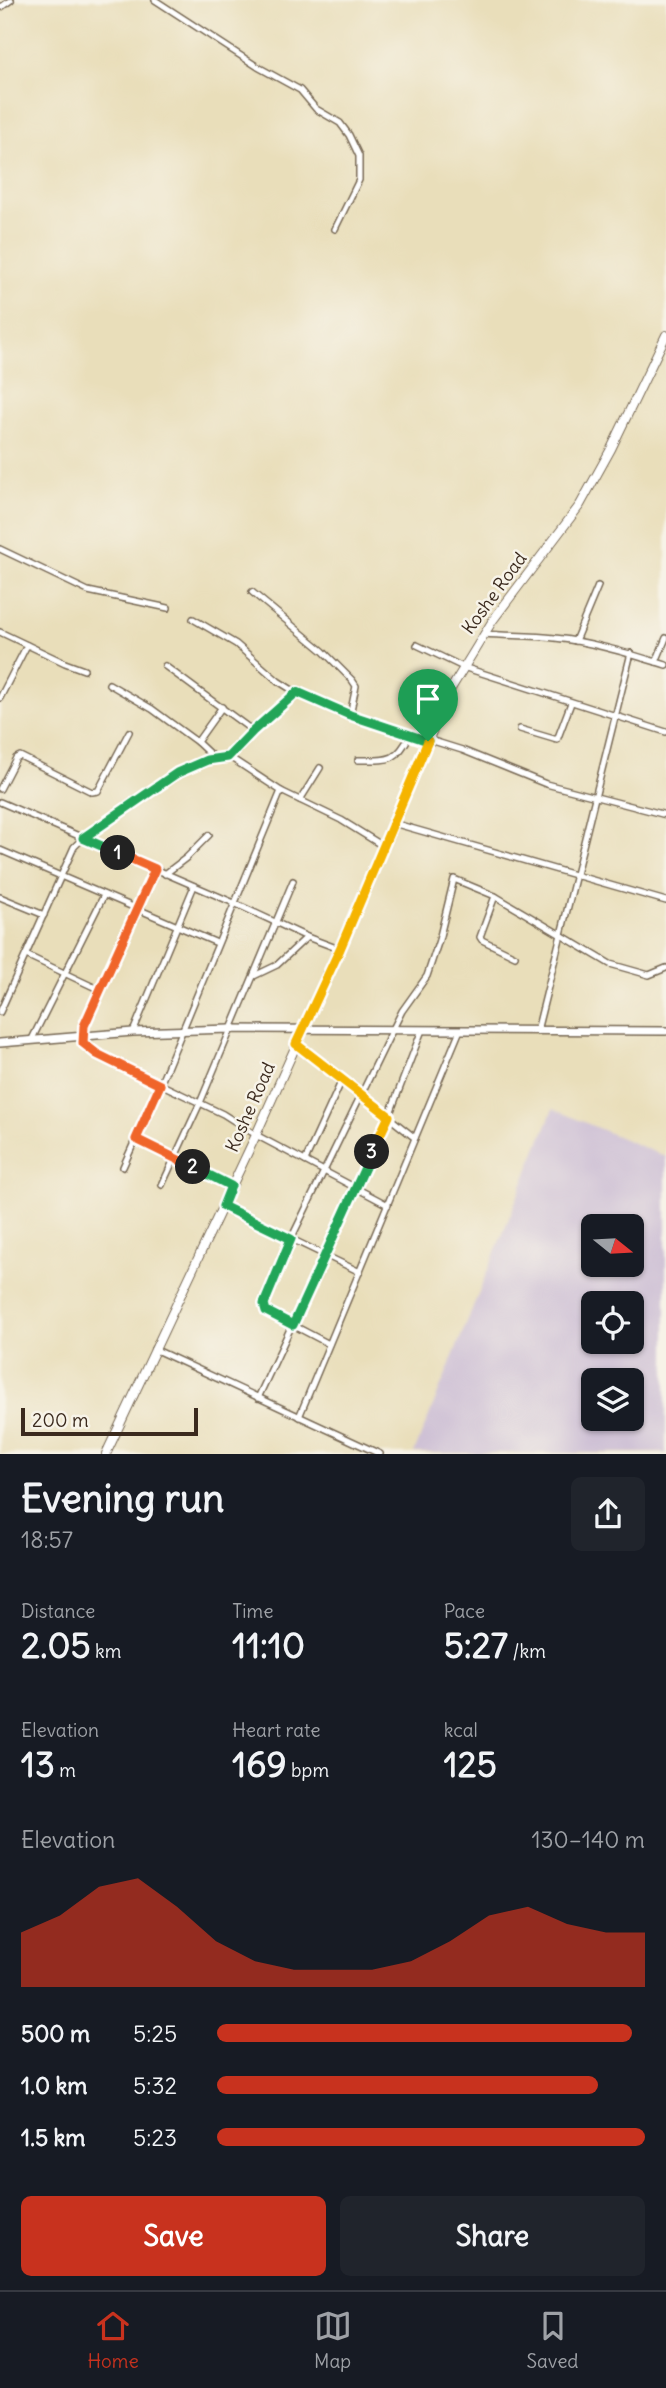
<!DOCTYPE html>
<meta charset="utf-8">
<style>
body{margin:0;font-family:Delius,sans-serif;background:#20242c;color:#f1f3f6;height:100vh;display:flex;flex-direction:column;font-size:26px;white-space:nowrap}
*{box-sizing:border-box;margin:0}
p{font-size:23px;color:#9ea1a6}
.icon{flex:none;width:38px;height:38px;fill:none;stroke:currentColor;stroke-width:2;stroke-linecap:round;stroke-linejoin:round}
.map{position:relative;height:1454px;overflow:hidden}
.drawer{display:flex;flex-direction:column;background:#171b24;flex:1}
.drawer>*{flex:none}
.needle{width:46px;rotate:108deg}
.tools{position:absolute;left:581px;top:1214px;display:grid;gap:14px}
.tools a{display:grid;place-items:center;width:63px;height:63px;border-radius:10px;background:#171b24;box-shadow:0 2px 5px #0004;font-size:35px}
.scale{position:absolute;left:21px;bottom:18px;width:177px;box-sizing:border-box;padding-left:7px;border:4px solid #3b2a1e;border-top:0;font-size:19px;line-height:24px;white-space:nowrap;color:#3b2a1e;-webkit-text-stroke:5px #f7f3e8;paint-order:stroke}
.pin{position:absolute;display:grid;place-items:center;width:60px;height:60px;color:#fff;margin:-72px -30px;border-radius:50% 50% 50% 0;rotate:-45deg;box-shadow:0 0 7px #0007}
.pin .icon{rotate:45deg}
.km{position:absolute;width:35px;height:35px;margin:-18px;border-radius:50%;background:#222;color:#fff;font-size:19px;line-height:35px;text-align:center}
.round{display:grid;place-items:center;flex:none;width:74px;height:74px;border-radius:10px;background:#20242c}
.head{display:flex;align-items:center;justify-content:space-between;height:119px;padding:0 21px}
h1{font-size:38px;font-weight:700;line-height:52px}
.metrics{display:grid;grid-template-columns:repeat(3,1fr);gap:10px;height:119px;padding:7px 21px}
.metrics div{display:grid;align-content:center}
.metrics b{font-size:35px;font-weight:700}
.metrics small{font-size:19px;font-weight:400}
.metrics p{font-size:19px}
.chart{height:196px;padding:14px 21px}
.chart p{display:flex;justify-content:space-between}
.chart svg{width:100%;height:126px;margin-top:7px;fill:#c8321e;opacity:.7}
.cta{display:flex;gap:14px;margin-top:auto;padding:14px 21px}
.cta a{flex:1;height:80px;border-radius:10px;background:#c8321e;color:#fff;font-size:28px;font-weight:700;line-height:80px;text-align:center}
.cta a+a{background:#20242c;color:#f1f3f6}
ul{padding:0 21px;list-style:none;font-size:23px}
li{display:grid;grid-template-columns:112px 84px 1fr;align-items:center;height:52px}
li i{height:18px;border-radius:9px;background:#c8321e}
.tab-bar{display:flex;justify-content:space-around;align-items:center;height:98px;border-top:2px solid #363941;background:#171b24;font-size:19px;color:#9ea1a6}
.tab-bar a{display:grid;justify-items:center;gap:4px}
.tab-bar .on{color:#c8321e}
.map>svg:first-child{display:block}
</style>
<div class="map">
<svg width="666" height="1454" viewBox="0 0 666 1454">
<rect width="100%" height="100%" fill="#f7f3e8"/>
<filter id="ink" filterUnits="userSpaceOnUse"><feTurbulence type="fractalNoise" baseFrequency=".0143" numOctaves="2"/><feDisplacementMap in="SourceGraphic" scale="14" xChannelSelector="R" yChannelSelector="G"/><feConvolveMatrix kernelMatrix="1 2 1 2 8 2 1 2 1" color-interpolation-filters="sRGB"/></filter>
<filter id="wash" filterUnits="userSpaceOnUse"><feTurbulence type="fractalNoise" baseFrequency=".00686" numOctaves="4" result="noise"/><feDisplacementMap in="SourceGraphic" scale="28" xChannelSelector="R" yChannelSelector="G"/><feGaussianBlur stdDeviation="1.57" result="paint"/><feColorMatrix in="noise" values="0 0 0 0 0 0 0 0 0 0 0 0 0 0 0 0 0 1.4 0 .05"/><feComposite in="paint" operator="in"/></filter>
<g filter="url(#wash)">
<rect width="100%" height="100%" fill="#e9deba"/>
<!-- industrial -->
<path fill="#ccbed4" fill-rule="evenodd" d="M553 1109 666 1157V1453H414ZM593 1227H632V1265H593ZM593 1304H632V1342H593ZM593 1381H632V1419H593Z"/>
</g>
<g filter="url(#ink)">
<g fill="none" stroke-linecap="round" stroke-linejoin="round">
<defs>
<g id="street">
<path d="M155 0 258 67 300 90 316 109 340 123 349 135 359 156V180L335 229"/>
<path d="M0 8 11 0"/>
<path d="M0 549 88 591 168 608"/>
<path d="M252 592 323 651 352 680 356 686 350 715"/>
<path d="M193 619 236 644 278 681 297 693 350 715 462 750 546 784 666 815"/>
<path d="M0 632 65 663 84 670"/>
<path d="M484 634C507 636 531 635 555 638 593 642 630 654 666 665"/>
<path d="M575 641 598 586"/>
<path d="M417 645 463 667 666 732"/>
<path d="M656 662 666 638"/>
<path d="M165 666 253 731"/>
<path d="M109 684 152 709 197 742 222 707"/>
<path d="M0 698 27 645"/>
<path d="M520 729 557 740 571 703"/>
<path d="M197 742 214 758"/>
<path d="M228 756 253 731 297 693"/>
<path d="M358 760C388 760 396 763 410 735"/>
<path d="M0 789 16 758 20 756 92 792 98 791 129 732"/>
<path d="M300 800 320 768"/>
<path d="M0 802 234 903 307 937"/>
<path d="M393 823 666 901"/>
<path d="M0 850 217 943"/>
<path d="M155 869 84 1026 83 1043 97 1054 223 1114 256 1135 388 1205"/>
<path d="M165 874 186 858 209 835"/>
<path d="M495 896 480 937 482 940 515 956"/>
<path d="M0 897 44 915"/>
<path d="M26 955 100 990"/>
<path d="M254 976 277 965 307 937 339 949"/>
<path d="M0 1012 74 847 83 838 169 778 190 766 220 757 228 756 281 791 341 820 383 846"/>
<path d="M537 1031 631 653"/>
<path d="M133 1032 194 886"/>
<path d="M32 1039 104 895"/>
<path d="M296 1044 415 1138"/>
<path d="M136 1139 231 1186"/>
<path d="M305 1161 342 1080"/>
<path d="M123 1167 160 1085 281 791"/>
<path d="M162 1185 200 1103 293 881"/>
<path d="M223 1206 360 1272"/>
<path d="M329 1344 266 1311 264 1304 291 1239 393 1029 402 1011 427 976 439 940 454 879 495 896 610 964 649 975 666 968"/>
<path d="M154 1349 380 1454"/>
<path d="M258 1398 389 1116 422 1030"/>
<path d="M299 1417 460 1030"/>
</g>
<path id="secondary" d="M0 1043 133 1032 230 1029 666 1031"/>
<path id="primary" d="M106 1454 256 1135 339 949 449 692 493 620 580 505 611 449 666 335"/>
</defs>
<!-- street casing -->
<use href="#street" stroke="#786955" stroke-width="8"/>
<!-- secondary casing -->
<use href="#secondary" stroke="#786955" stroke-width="10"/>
<!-- primary casing -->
<use href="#primary" stroke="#786955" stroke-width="10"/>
<!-- street -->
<use href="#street" stroke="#fff" stroke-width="5"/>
<!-- secondary -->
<use href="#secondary" stroke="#fff" stroke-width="7"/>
<!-- primary -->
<use href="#primary" stroke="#fff" stroke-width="8"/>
</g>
</g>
<g fill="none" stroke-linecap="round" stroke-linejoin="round" filter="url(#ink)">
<defs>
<path id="split-1" d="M118 853 83 838 177 773 207 760 228 757 253 731 297 692 350 715 428 741"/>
<path id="split-2" d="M118 853 155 869 84 1026 83 1043 97 1054 160 1085 136 1139 193 1167"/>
<path id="split-3" d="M193 1167 231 1186 223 1206 291 1239 264 1304 266 1311 293 1325 372 1152"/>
<path id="split-4" d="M372 1152 389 1116 296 1044 340 949 428 741"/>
</defs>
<!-- split-1 casing -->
<use href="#split-1" stroke="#fff" stroke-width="14"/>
<!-- split-2 casing -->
<use href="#split-2" stroke="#fff" stroke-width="14"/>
<!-- split-3 casing -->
<use href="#split-3" stroke="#fff" stroke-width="14"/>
<!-- split-4 casing -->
<use href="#split-4" stroke="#fff" stroke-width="14"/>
<!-- split-1 -->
<use href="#split-1" stroke="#22a559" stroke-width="9"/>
<!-- split-2 -->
<use href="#split-2" stroke="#f0652b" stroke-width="9"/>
<!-- split-3 -->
<use href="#split-3" stroke="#22a559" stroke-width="9"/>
<!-- split-4 -->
<use href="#split-4" stroke="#f5b400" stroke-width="9"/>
</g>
<g text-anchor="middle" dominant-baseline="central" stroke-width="5" stroke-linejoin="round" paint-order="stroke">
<!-- street labels -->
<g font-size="18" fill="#3b2a1e" stroke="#f7f3e8">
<text transform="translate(494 593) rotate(-54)">Koshe Road</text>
<text transform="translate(250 1107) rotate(-66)">Koshe Road</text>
</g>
</g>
</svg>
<div class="tools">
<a><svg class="needle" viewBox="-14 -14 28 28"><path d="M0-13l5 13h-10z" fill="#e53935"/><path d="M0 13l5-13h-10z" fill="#9ea1a6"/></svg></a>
<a><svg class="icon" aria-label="locate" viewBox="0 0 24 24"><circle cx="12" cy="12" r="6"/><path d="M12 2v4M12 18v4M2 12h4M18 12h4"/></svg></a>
<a><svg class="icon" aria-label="layers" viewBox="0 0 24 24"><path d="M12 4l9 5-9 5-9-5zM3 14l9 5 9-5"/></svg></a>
</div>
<div class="scale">200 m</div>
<div class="pin" style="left:428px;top:741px;background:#1e9e55"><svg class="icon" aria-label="arrive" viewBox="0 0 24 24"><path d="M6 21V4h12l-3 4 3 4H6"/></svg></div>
<b class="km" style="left:118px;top:853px">1</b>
<b class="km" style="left:193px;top:1167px">2</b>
<b class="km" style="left:372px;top:1152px">3</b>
</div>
<section class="drawer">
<div class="head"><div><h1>Evening run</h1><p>18:57</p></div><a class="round"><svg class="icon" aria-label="share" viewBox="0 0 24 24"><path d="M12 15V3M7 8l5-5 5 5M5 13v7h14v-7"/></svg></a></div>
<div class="metrics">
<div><p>Distance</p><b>2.05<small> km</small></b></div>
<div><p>Time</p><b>11:10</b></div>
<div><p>Pace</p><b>5:27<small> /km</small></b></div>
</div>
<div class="metrics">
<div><p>Elevation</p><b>13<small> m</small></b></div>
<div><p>Heart rate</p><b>169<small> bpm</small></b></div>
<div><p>kcal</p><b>125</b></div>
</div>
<div class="chart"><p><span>Elevation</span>130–140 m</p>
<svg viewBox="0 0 160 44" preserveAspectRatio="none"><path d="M0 44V25L10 19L20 9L30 6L40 16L50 28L60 35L70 38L80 38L90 38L100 35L110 28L120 19L130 16L140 22L150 25L160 25V44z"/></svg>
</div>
<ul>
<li><b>500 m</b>5:25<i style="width:97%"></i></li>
<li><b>1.0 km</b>5:32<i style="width:89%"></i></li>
<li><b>1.5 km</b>5:23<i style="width:100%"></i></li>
</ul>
<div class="cta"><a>Save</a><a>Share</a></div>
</section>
<nav class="tab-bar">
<a class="on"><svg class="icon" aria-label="home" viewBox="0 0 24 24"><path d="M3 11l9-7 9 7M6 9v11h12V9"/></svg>Home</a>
<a><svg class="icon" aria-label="map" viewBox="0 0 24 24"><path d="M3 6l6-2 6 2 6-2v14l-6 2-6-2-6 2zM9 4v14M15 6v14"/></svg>Map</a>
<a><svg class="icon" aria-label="saved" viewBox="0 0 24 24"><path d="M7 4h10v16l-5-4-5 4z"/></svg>Saved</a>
</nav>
